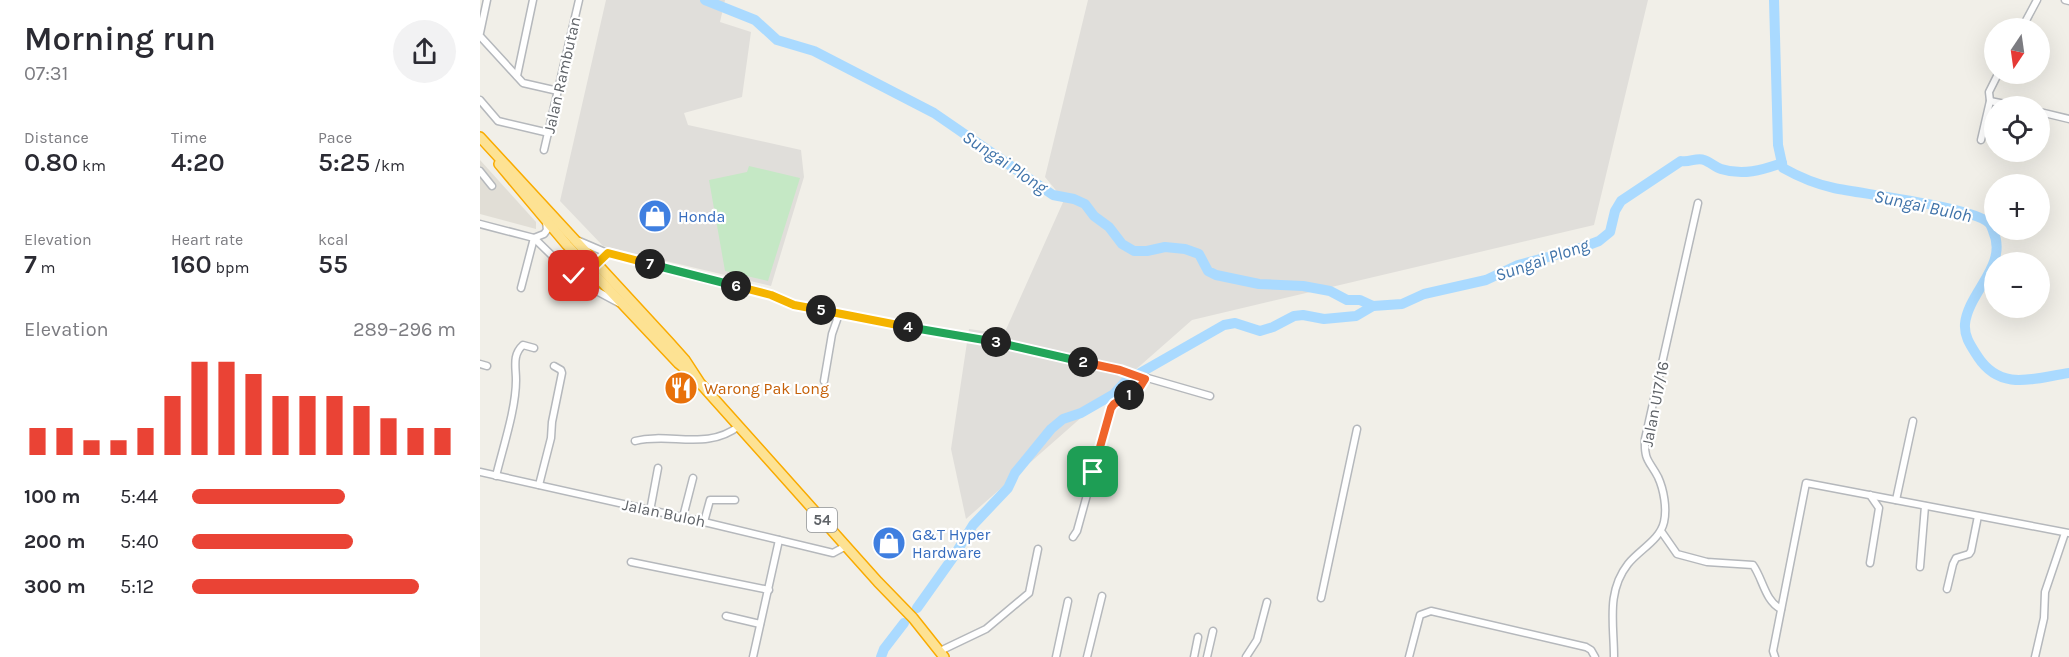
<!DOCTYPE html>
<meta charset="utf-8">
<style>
body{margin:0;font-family:Karla,sans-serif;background:#f2f2f3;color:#2b2b33;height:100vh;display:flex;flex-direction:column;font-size:22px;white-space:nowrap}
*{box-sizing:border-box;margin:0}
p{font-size:20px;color:#7c7c81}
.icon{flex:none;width:33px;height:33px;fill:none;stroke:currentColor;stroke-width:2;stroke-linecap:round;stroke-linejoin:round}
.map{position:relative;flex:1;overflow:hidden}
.drawer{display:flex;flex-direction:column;background:#fff;width:480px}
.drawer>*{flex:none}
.needle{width:39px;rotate:193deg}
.fabs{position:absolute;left:1504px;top:18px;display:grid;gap:12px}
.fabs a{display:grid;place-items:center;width:66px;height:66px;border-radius:50%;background:#fff;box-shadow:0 6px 24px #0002;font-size:30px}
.pin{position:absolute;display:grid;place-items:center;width:51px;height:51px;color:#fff;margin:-26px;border-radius:12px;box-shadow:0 3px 9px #0006}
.km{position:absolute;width:30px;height:30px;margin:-15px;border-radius:50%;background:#222;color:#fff;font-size:16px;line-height:30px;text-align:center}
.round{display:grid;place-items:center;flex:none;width:63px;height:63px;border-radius:32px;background:#f2f2f3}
.headline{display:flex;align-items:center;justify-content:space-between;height:102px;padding:0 24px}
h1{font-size:33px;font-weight:600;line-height:45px}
.figures{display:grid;grid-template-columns:repeat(3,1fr);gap:9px;height:102px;padding:6px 24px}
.figures div{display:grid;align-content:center}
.figures b{font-size:26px;font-weight:600}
.figures small{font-size:16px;font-weight:400}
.figures p{font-size:16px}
.chart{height:168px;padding:12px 24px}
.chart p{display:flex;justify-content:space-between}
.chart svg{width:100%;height:108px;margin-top:6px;stroke:#ea4335;stroke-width:6}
ul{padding:0 24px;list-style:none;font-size:20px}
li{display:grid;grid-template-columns:96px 72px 1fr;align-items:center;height:45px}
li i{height:15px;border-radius:8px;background:#ea4335}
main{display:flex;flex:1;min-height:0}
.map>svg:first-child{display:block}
</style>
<main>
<section class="drawer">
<div class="headline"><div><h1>Morning run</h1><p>07:31</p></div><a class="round"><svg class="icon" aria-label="share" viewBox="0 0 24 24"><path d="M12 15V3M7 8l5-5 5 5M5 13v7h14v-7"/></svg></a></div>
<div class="figures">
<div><p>Distance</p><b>0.80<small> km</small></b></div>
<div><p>Time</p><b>4:20</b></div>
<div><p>Pace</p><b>5:25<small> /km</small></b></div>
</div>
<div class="figures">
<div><p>Elevation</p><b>7<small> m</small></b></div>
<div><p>Heart rate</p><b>160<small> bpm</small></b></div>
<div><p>kcal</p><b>55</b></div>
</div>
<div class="chart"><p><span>Elevation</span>289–296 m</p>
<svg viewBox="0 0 160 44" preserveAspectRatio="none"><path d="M5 44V33M15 44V33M25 44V38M35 44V38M45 44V33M55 44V20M65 44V6M75 44V6M85 44V11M95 44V20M105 44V20M115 44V20M125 44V24M135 44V29M145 44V33M155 44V33"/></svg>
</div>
<ul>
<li><b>100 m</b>5:44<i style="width:58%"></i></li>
<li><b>200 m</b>5:40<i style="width:61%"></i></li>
<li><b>300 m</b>5:12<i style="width:86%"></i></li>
</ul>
</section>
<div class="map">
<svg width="1589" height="657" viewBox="0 0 1589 657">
<rect width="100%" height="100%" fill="#f1efe8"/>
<!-- industrial -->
<g fill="#e0deda">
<path d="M126 0H245L240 22 271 32 262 97 204 113 208 125 321 150 324 177 291 286 123 246 80 201Z"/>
<path d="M608 0H1168L1114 225 712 320 486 519 471 449 489 329 524 334 584 200 565 177Z"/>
</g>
<!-- education -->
<path fill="#e1ded6" d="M0 160 56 222V229L0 214Z"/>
<!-- green -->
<path fill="#c5e8c5" d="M269 166 320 178 288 281 245 271 229 180 267 172Z"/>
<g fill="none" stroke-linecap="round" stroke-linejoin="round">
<!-- river -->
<g stroke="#aadaff" stroke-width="10">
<path d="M225 0 275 20 297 40 334 51 454 113 573 195 594 199 605 204 614 216 629 227 642 244 654 251H667L685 247 705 249 719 254 728 271 736 275 779 284 823 286 850 291 867 300H880L893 306"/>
<path d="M1294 0 1298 145 1303 168C1319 177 1335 184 1354 188 1382 194 1493 207 1509 223 1511 225 1512 228 1513 231 1529 265 1488 292 1485 324 1484 337 1491 346 1498 357 1521 392 1554 378 1589 373"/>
<path d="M437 608 474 556 493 525 528 488 535 473 571 429 583 419 601 413 634 394 646 381 744 325 755 323 780 331 793 327 814 316 823 315 844 319 876 316 893 306 922 304 944 294 1006 280 1038 265 1098 249 1119 241 1130 232 1135 211 1141 201 1201 161C1209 163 1217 157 1224 160 1230 162 1235 167 1241 169 1263 176 1282 170 1302 163"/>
<path d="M401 657 404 649 424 623"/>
</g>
<defs>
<g id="minor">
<path d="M1585 0 1589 1"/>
<path d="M1542 28 1557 0"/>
<path d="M0 33 7 0"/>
<path d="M0 36 43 83 78 91"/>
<path d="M37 76 53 0"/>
<path d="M0 100 18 121 69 133"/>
<path d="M1510 101 1535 106"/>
<path d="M1560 112 1589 119"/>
<path d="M1501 140 1510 101 1509 92 1518 74"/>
<path d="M64 150 99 0"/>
<path d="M0 171 12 186"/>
<path d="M0 224 54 238 98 281 139 303"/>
<path d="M54 238 64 234 67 230 66 222"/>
<path d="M99 241 127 253 280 291 314 305 536 347 640 370 730 396"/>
<path d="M94 276H104L127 253"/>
<path d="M41 288 54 238"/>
<path d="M0 364 7 366"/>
<path d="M344 381 352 334 359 314"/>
<path d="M155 441C190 432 227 451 259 426"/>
<path d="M0 472 224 522 353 553 366 546"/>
<path d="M16 476C23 447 36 409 36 380 36 367 32 355 43 345L54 348"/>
<path d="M59 485 71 438 72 422 82 373 81 370 74 366"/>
<path d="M1416 500 1433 421"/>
<path d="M170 511 178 468"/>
<path d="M203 517 213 478"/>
<path d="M224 522 230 500H255"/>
<path d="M1181 531 1197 554 1227 562 1273 565C1283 579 1285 601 1301 609"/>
<path d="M593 537 597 531 631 408C644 393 655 400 665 379"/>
<path d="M151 562 289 590"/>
<path d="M1390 563 1399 508 1390 495"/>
<path d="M1440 567 1445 506"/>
<path d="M1467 589 1473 564 1476 558 1489 554 1491 551 1498 516"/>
<path d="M841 598 877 429"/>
<path d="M246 616 280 624"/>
<path d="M460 651 506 629 549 593 558 549"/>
<path d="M273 657 299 540"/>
<path d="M576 657 588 601"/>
<path d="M607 657 622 596"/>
<path d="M714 657 718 637"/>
<path d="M727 657 733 631"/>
<path d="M766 657 777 640 787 602"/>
<path d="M929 657 940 615 951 611 1106 647 1111 650 1115 657"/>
<path d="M1134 657C1134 624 1126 592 1148 564 1159 550 1180 540 1184 522 1187 509 1184 490 1178 477 1169 460 1164 461 1165 439L1218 203"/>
<path d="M1295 657 1293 651 1326 483 1589 533"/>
<path d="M1555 657 1564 618 1565 592 1585 533"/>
</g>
<g id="highway">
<path d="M0 137 189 342 205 360 220 383 398 582 433 618 464 657"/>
<path d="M19 164 87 245 198 363 208 371"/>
</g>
</defs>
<!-- minor casing -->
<use href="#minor" stroke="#b5b8bc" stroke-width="9"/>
<!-- highway casing -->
<use href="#highway" stroke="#f9ab00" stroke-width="12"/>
<!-- minor -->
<use href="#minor" stroke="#fff" stroke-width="6"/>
<!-- highway -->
<use href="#highway" stroke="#fde293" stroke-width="9"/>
</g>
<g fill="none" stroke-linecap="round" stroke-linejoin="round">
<defs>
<path id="split-1" d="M613 472 631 408 634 404 649 395"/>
<path id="split-2" d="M603 362 640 370 665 379 657 392 649 395"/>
<path id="split-3" d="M516 342 603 362"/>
<path id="split-4" d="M428 327 516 342"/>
<path id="split-5" d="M341 310 428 327"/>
<path id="split-6" d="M256 286 291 295 314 305 341 310"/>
<path id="split-7" d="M170 264 256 286"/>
<path id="split-8" d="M94 276H104L128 253 170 264"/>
</defs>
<!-- split-1 casing -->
<use href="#split-1" stroke="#fff" stroke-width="12"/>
<!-- split-2 casing -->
<use href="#split-2" stroke="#fff" stroke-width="12"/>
<!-- split-3 casing -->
<use href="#split-3" stroke="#fff" stroke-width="12"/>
<!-- split-4 casing -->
<use href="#split-4" stroke="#fff" stroke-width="12"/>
<!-- split-5 casing -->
<use href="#split-5" stroke="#fff" stroke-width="12"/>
<!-- split-6 casing -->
<use href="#split-6" stroke="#fff" stroke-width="12"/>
<!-- split-7 casing -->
<use href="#split-7" stroke="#fff" stroke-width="12"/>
<!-- split-8 casing -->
<use href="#split-8" stroke="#fff" stroke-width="12"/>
<!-- split-1 -->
<use href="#split-1" stroke="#f0652b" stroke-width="8"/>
<!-- split-2 -->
<use href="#split-2" stroke="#f0652b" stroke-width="8"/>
<!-- split-3 -->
<use href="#split-3" stroke="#22a559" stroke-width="8"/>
<!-- split-4 -->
<use href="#split-4" stroke="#22a559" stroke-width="8"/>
<!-- split-5 -->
<use href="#split-5" stroke="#f5b400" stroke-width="8"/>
<!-- split-6 -->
<use href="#split-6" stroke="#f5b400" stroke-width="8"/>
<!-- split-7 -->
<use href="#split-7" stroke="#22a559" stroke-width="8"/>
<!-- split-8 -->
<use href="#split-8" stroke="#f5b400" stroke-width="8"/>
</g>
<!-- icons -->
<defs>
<symbol id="shop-disc" viewBox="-11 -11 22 22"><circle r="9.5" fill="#3f7fe0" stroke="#fff"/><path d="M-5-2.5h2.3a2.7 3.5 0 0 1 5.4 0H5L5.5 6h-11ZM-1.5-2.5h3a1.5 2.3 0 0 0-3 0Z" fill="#fff"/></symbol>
<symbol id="restaurant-disc" viewBox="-11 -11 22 22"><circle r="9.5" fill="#e8710a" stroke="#fff"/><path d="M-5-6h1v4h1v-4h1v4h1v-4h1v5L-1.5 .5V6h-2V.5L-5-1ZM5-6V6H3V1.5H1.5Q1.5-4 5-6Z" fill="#fff"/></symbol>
</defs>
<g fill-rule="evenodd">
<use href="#shop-disc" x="156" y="197" width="38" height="38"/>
<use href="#restaurant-disc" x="182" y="369" width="38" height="38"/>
<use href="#shop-disc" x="390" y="524" width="38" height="38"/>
</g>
<g text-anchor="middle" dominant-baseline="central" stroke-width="4.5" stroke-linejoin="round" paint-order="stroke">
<!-- shield labels -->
<rect fill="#fff" stroke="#8f9295" stroke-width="1.5" x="327" y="508" width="30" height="24" rx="4.5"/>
<g font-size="15" font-weight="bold" fill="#5f6368">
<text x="342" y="520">54</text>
</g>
<!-- street labels -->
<g font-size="16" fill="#5f6368" stroke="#fff">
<text transform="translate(82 75) rotate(-77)">Jalan Rambutan</text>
<text transform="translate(1175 404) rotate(-79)">Jalan U17/16</text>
<text transform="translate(184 513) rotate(12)">Jalan Buloh</text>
</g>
<!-- shop labels -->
<g font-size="16" fill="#366cbe" stroke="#fff" text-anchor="start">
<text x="198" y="216">Honda</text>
<text x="432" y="534">G&amp;T Hyper<tspan x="432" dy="18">Hardware</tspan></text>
</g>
<!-- food labels -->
<g font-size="16" fill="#c56008" stroke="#fff" text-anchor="start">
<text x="224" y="388">Warong Pak Long</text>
</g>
<!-- water labels -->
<g font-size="18" font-style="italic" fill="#4174aa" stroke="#fff">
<text transform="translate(525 162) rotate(34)">Sungai Plong</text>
<text transform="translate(1443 206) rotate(12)">Sungai Buloh</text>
<text transform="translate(1062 260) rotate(-19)">Sungai Plong</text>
</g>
</g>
</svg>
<div class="fabs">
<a><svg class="needle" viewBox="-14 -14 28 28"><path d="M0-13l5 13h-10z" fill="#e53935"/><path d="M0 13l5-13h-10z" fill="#7c7c81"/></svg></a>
<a><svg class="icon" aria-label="locate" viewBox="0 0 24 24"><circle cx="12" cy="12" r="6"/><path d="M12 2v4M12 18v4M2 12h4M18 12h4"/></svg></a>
<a>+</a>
<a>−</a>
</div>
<div class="pin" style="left:613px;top:472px;background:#1e9e55"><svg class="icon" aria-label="arrive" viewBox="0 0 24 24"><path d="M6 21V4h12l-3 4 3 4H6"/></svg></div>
<div class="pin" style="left:94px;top:276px;background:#d93025"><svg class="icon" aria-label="check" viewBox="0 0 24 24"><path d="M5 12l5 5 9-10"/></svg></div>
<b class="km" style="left:649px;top:395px">1</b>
<b class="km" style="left:603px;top:362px">2</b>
<b class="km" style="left:516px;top:342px">3</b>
<b class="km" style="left:428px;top:327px">4</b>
<b class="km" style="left:341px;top:310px">5</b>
<b class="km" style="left:256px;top:286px">6</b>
<b class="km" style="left:170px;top:264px">7</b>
</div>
</main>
